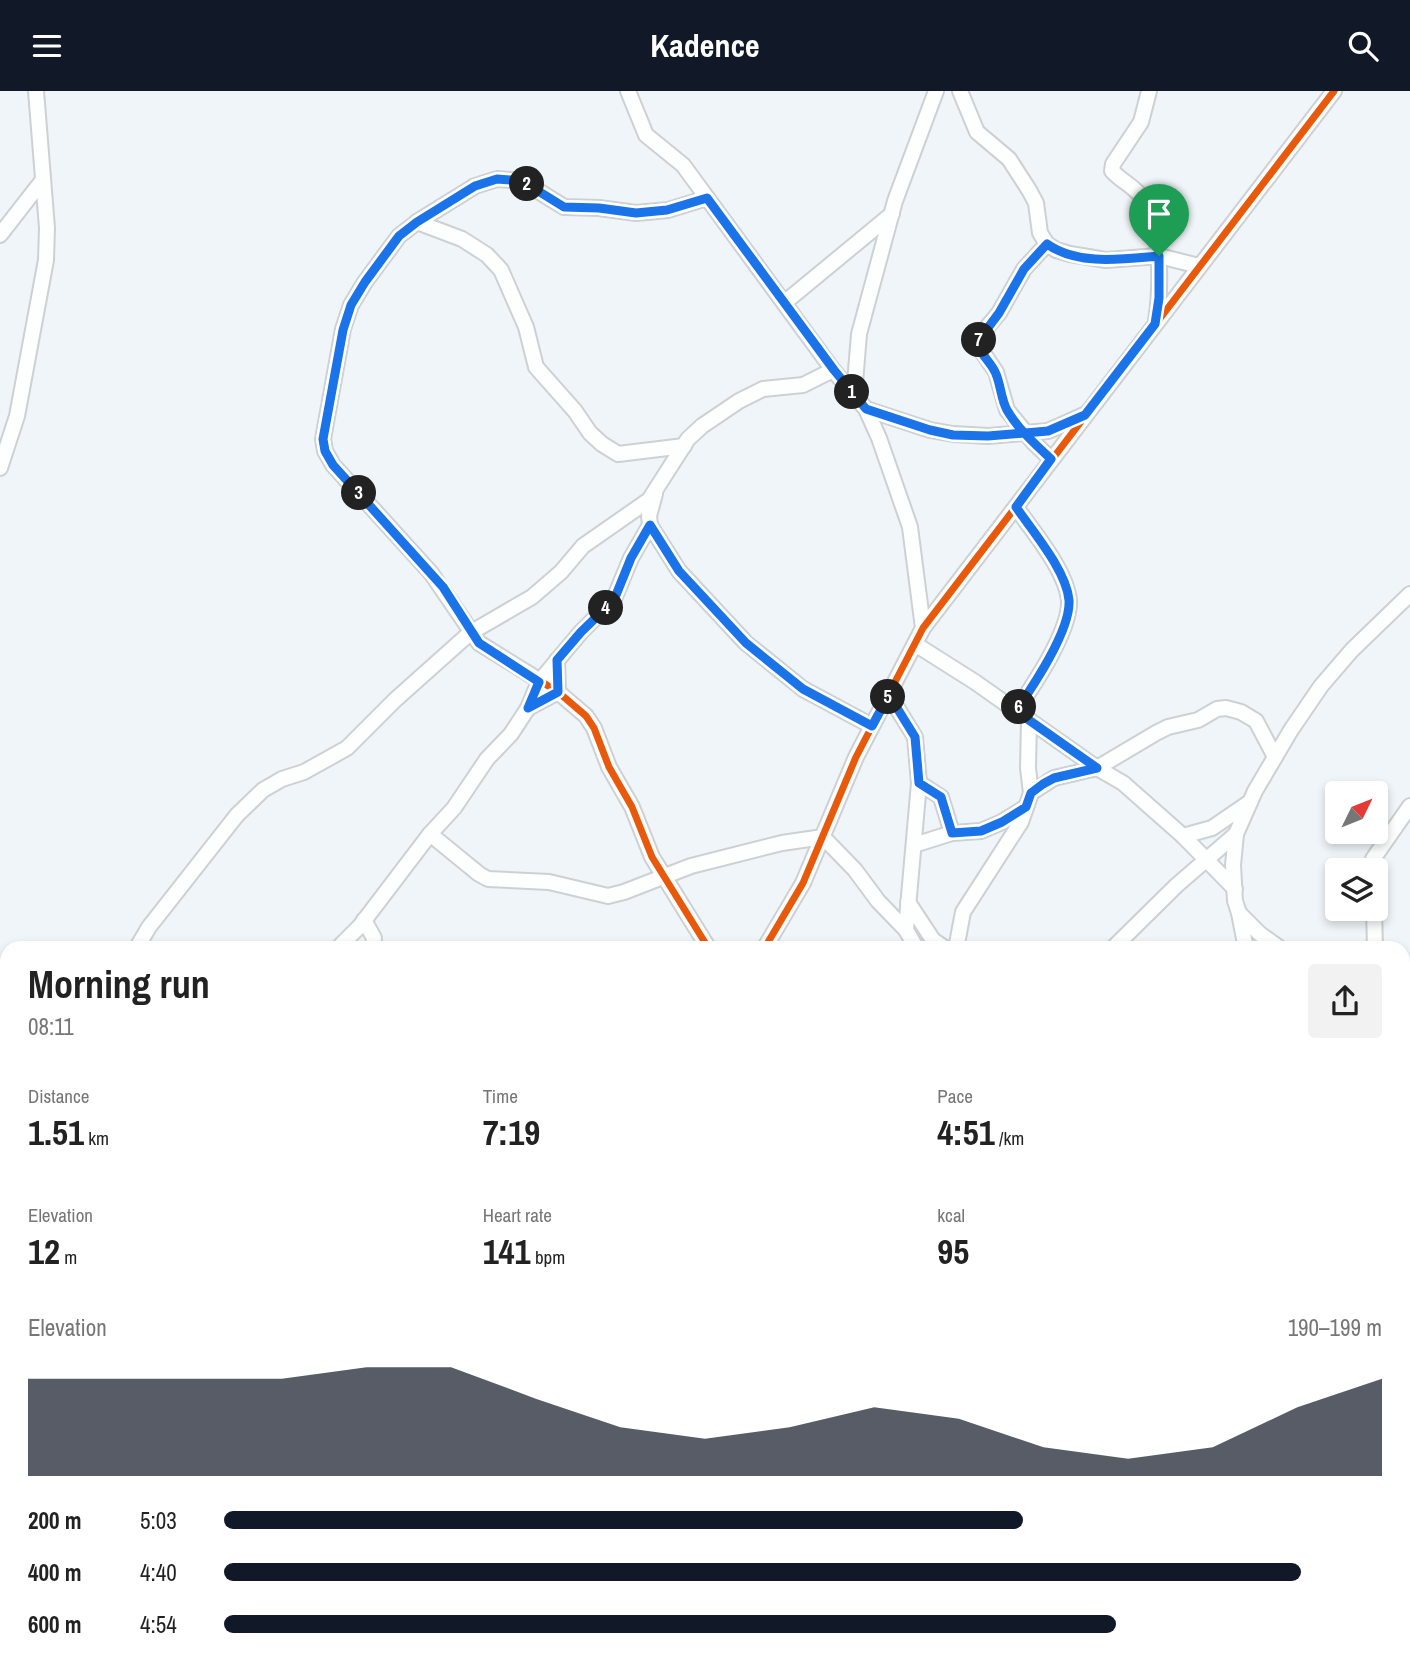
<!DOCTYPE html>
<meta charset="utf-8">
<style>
body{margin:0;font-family:"Archivo Narrow",sans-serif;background:#f2f2f2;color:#222;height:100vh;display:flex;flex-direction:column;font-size:26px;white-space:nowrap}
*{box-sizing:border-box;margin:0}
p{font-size:23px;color:#767676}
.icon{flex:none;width:38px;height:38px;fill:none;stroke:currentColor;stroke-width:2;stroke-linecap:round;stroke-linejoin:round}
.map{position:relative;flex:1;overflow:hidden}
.sheet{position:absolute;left:0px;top:850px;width:1410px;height:726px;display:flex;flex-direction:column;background:#fff;border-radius:21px 21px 0 0;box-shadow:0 4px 10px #0003}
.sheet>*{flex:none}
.needle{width:46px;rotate:47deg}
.controls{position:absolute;left:1325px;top:690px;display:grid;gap:14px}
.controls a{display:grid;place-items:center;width:63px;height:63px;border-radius:7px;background:#fff;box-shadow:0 4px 10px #0003;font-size:35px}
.pin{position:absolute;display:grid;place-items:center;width:60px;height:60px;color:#fff;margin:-72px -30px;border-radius:50% 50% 50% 0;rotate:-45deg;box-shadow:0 0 7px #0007}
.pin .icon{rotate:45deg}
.km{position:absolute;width:35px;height:35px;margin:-18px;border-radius:50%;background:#222;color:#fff;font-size:19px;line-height:35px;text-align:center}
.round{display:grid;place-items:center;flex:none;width:74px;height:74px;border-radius:7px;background:#f2f2f2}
.head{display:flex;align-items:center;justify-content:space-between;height:119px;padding:0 28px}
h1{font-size:38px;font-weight:800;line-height:52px}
.stats{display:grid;grid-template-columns:repeat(3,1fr);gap:10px;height:119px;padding:7px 28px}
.stats div{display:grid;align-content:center}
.stats b{font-size:35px;font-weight:800}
.stats small{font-size:19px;font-weight:400}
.stats p{font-size:19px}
.chart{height:196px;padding:14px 28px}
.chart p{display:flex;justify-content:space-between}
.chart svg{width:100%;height:126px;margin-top:7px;fill:#111827;opacity:.7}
ul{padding:0 28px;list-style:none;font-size:23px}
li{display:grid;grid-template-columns:112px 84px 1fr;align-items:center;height:52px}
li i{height:18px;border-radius:9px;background:#111827}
header{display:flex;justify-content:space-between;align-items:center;height:91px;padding:0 28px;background:#111827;color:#fff;font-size:32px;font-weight:800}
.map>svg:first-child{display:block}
</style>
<header><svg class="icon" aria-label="menu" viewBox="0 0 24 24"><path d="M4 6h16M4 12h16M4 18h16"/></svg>Kadence<svg class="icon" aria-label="search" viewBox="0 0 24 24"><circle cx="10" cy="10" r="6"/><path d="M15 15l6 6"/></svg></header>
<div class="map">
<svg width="1410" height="1576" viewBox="0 0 1410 1576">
<rect width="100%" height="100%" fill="#f0f5f9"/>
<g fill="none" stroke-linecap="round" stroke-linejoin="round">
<defs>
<g id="minor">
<path d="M628 0 646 44 683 74 833 279 866 318 879 347 910 436 923 537"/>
<path d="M960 0 977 41 1009 68 1029 99 1036 112 1040 142 1047 153 1056 159 1070 163 1106 169 1159 165 1199 175"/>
<path d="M1149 0 1141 31 1113 73 1112 80C1122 91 1136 96 1144 109 1162 138 1161 198 1156 230"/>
<path d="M707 107 668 119 636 122 599 117 564 116 522 90 497 88 475 95 417 131 399 145 365 191 351 214 343 238 323 348 325 360 333 374 431 482 479 552 558 601 586 625 594 637 609 676 632 716 652 766 709 858"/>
<path d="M417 131 462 148 487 164 501 179 526 236 536 276 575 320 590 342 602 353 618 363 684 355"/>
<path d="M0 144 42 90"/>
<path d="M1047 153 1024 178 999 222 982 242 978 250 979 256 996 281 1007 319 1034 352 1051 368"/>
<path d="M784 212 892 123"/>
<path d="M854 304 859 243 895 110 936 0"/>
<path d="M866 318 930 339 953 343 988 345 1048 340 1084 324"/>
<path d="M0 377 17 325 46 169 47 137 36 0"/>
<path d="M655 403 649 425 650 434 679 480 746 552 803 598 872 635"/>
<path d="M1016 416C1033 441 1066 479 1069 509 1071 539 1033 595 1016 620"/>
<path d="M915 553 975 591 1097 677 1123 692 1183 745 1235 798"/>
<path d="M889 604 915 646 919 692 906 839"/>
<path d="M528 617 558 601 557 569"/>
<path d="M919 692 941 706 952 742"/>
<path d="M1031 702 1054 687 1097 677 1156 642 1168 636 1198 629 1217 618 1226 617 1241 621 1256 630 1275 666"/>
<path d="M430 743 479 783 488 788 549 791 608 805 624 801 691 775 782 752 823 746 855 779 878 810 906 839 917 858"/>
<path d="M1183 745 1212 737 1250 711"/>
<path d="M914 754 952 742 981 740 1002 731 1026 716"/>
<path d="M1372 779 1373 768 1410 715"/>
<path d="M908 811 933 849 946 858"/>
<path d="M1374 817 1375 858"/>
<path d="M1239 822 1246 858"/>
<path d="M364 829 374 847 373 858"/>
<path d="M136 858 149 836 237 724 263 699 282 688 304 681 347 657 395 609 470 542 532 506 561 481 583 455 649 409 688 348 702 335 739 310 763 298 803 294 833 279"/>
<path d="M337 858 360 835 430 743 454 717 487 668 511 643 528 617 539 591 581 541 614 508 631 467 650 434"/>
<path d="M764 858 803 792 856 666 923 537 1334 0"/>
<path d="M956 858 963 821 1021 731 1031 702 1028 677 1029 629"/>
<path d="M1112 858 1177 794 1236 743"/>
<path d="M1281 858 1260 843 1239 822 1235 810 1233 774 1236 743 1255 700 1291 639 1321 595 1352 559 1410 503"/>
<path d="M1404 916 1410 924"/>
<path d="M1404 1078 1410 1084"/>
<path d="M1404 1211 1410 1216"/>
<path d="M1404 1417 1410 1416"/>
<path d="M1404 1545 1410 1548"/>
<path d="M906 1570 912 1576"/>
<path d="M963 1570 964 1576"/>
<path d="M1238 1570 1245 1576"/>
<path d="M1292 1570V1576"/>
<path d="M180 1576 188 1570"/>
<path d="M593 1576 597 1570"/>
<path d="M697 1576 699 1570"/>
<path d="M838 1576 843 1570"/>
<path d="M1135 1576 1145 1570"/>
</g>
</defs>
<!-- minor casing -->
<use href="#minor" stroke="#cdd1d4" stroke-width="18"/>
<!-- minor -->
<use href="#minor" stroke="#fdfefe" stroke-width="14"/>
<defs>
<g id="cycleway">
<path d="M707 107 668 119 636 122 599 117 564 116 522 90 497 88 475 95 417 131 399 145 365 191 351 214 343 238 323 348 325 360 333 374 431 482 479 552 558 601 586 625 594 637 609 676 632 716 652 766 709 858"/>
<path d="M764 858 803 792 856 666 923 537 1334 0"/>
</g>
</defs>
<!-- cycleway casing -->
<use href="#cycleway" stroke="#fff" stroke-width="11"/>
<!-- cycleway -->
<use href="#cycleway" stroke="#e8590c" stroke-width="7"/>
</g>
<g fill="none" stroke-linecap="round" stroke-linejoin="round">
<defs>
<path id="route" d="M1159 165V207L1155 233 1085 324 1048 340 988 345 953 344 930 339 866 318 834 279 707 107 667 119 636 122 599 117 564 116 522 90 497 88 475 95 417 131 399 145 365 191 351 214 343 239 323 348 325 360 333 374 443 496 479 552 539 591 528 617 558 601 557 569 581 541 614 509 631 467 650 434 679 480 746 552 803 598 872 635 889 604 915 646 919 692 941 706 952 742 981 740 1002 731 1026 716 1031 702 1043 693 1054 687 1097 677 1016 620C1033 595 1071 539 1069 509 1066 479 1033 441 1016 416L1051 368C1036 354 1018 338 1007 319 1001 308 1001 295 996 283 991 270 979 264 978 250L999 222 1024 178 1047 153C1078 175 1123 168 1159 165"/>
</defs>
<!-- route casing -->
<use href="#route" stroke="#fff" stroke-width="14"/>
<!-- route -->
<use href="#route" stroke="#1a73e8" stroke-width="9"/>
</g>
</svg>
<div class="controls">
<a><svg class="needle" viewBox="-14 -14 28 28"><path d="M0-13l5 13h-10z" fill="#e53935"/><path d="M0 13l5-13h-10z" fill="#767676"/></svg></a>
<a><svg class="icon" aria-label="layers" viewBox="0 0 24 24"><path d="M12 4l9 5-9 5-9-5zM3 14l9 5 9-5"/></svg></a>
</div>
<div class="pin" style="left:1159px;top:165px;background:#1e9e55"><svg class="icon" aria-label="arrive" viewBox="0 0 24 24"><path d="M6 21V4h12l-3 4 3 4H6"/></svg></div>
<b class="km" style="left:852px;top:301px">1</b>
<b class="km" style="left:527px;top:93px">2</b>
<b class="km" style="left:359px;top:402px">3</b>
<b class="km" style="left:606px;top:517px">4</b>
<b class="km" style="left:888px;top:606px">5</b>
<b class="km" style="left:1019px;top:616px">6</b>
<b class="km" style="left:979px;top:249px">7</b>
<section class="sheet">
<div class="head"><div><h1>Morning run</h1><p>08:11</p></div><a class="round"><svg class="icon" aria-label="share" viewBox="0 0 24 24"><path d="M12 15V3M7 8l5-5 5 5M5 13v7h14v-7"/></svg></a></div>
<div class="stats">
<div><p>Distance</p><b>1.51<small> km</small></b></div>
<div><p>Time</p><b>7:19</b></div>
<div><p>Pace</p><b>4:51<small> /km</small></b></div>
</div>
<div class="stats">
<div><p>Elevation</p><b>12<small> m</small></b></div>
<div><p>Heart rate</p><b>141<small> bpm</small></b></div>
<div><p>kcal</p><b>95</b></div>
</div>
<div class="chart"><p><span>Elevation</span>190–199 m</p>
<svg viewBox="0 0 160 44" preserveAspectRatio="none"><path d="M0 44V10L10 10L20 10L30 10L40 6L50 6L60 17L70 27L80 31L90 27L100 20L110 24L120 34L130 38L140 34L150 20L160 10V44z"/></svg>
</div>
<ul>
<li><b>200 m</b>5:03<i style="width:69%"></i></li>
<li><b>400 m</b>4:40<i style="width:93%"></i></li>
<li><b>600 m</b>4:54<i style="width:77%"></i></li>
</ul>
</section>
</div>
